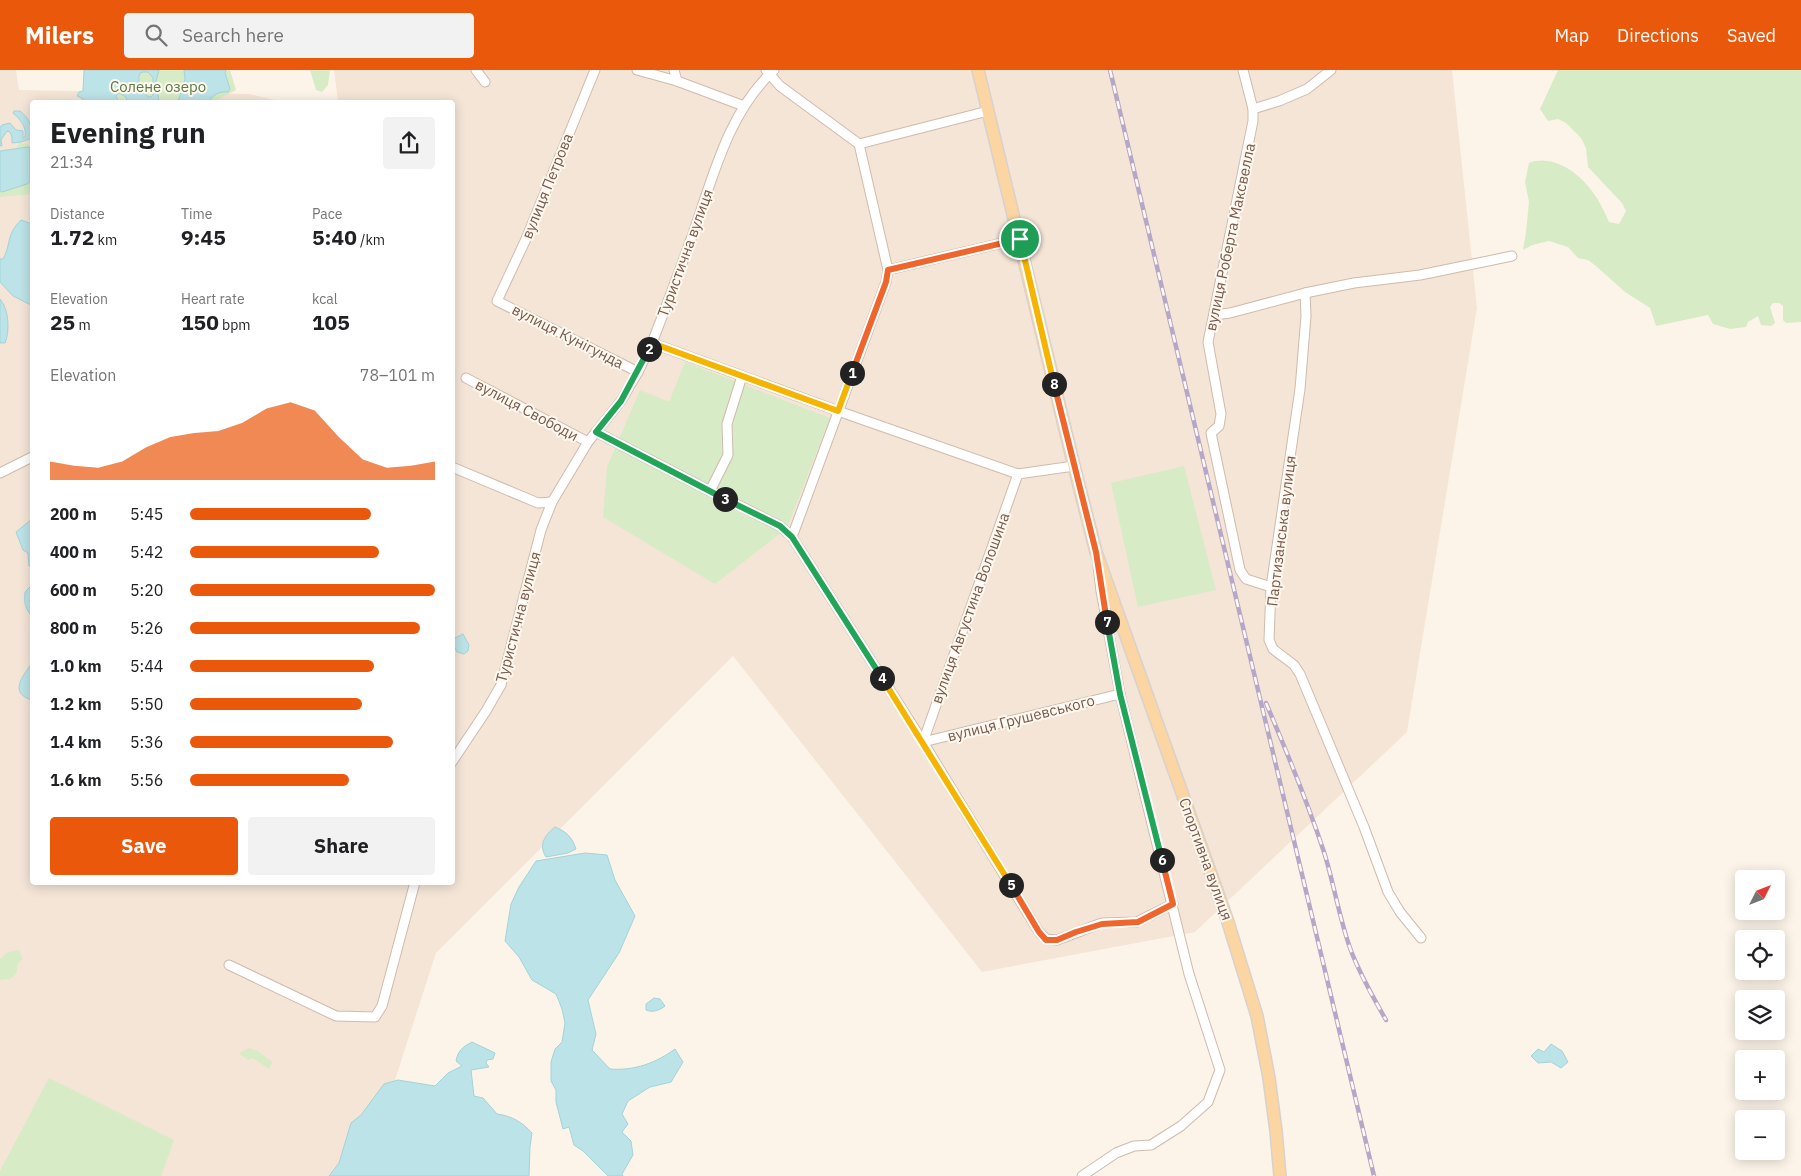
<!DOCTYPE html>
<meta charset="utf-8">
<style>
body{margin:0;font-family:"IBM Plex Sans",sans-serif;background:#f2f2f2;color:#202124;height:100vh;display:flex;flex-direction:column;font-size:19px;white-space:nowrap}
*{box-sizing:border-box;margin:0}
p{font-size:16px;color:#757577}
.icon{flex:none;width:28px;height:28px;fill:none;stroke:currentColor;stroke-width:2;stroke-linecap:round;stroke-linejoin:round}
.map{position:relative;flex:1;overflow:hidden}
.details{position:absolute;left:30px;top:30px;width:425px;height:785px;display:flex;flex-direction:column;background:#fff;border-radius:5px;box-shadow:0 2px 12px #0003}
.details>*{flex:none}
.needle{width:32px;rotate:48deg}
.tools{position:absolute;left:1735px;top:800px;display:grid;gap:10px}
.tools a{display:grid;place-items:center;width:50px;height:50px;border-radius:5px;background:#fff;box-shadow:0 2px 12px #0003;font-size:25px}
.pin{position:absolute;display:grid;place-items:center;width:42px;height:42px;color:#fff;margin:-21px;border:2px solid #fff;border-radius:50%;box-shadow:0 1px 5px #0007}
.km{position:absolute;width:25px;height:25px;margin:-12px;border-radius:50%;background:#222;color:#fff;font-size:14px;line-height:25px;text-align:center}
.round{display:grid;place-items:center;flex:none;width:52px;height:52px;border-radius:5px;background:#f2f2f2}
.headline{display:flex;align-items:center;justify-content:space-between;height:85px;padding:0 20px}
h1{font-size:28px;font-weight:800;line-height:38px}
.figures{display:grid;grid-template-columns:repeat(3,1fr);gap:8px;height:85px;padding:5px 20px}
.figures div{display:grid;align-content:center}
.figures b{font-size:21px;font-weight:800}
.figures small{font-size:14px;font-weight:400}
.figures p{font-size:14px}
.chart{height:140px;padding:10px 20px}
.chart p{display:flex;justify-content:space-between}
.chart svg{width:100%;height:90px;margin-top:5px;fill:#ea580c;opacity:.7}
.cta{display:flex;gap:10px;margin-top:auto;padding:10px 20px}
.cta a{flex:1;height:58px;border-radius:5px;background:#ea580c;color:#fff;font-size:20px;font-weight:800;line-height:58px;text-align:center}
.cta a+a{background:#f2f2f2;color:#202124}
ul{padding:0 20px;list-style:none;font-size:16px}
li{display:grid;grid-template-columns:80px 60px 1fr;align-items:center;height:38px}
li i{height:12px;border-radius:6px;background:#ea580c}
header{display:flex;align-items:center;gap:30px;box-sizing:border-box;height:70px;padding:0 25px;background:#ea580c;color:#fff}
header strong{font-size:24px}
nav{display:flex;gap:28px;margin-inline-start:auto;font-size:18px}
.search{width:350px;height:45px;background:#f2f2f2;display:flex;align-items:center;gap:12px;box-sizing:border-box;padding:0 18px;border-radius:5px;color:#757577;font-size:19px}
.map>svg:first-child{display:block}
</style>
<header>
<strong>Milers</strong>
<div class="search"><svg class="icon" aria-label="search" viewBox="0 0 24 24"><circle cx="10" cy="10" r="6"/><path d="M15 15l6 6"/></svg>Search here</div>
<nav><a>Map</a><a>Directions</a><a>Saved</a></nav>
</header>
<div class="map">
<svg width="1801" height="1106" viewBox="0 0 1801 1106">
<rect width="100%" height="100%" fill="#fdf4e9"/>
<!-- residential -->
<path fill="#f4e5d7" d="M0 0H16L19 20 249 24 284 32H32V812H452V32H338L334 0H1452L1477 238 1407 662 1195 862 982 902 733 586 436 883 364 1106H0Z"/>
<!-- green -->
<g fill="#d7ebc6">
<path d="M86 0H230L236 20 213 32H80Z"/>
<path d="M310 0H330L328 15 322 22 316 20Z"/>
<path d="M1558 0H1801V252L1786 253 1783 250V236L1779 233H1773L1770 237 1775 253 1771 256 1761 255 1758 246 1748 252 1746 257 1730 259 1713 254 1708 245 1656 256 1650 238 1625 222 1596 196 1588 190 1578 188 1568 177 1549 171 1532 175 1523 180 1526 162 1529 132 1525 112 1529 93C1552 84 1578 102 1592 121 1599 130 1604 141 1609 152L1619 154 1626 141 1622 133 1588 97 1586 78 1581 68 1566 53 1558 49 1548 51 1540 39Z"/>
<path d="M19 73 30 75 32 78V124L0 127V104L7 97Z"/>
<path d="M685 292 830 348 787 458 715 514 603 447 607 397 640 320 669 332Z"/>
<path d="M1184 396 1216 520 1138 537 1111 413Z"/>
<path d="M19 880 22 889 17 895V903L10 909 0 910V889L6 883Z"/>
<path d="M249 978 258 981 272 992 269 999 253 988 248 990 239 983Z"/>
<path d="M49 1008 174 1070 161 1106H0V1101Z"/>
</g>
<!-- water -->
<g fill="#bce3e7" stroke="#a3d3d9" fill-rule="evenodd">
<path d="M84 0H159L156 11 159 32H127L126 27 119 23 116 26 119 32H84L82 28 77 26 79 22 83 21ZM143 2H148L153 8V25L151 27H148C143 20 136 12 140 3Z"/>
<path d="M184 0H226L225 3 230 19 228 22C220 21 212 25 209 32H178L185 9Z"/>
<path d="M14 41H20C29 48 33 56 32 68L21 72 12 73V67L10 62 7 61 1 70 2 76H0V57L2 55 10 53 16 60 23 61V68L25 67C27 57 20 49 13 43Z"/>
<path d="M28 77 30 78V112L27 114 2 122 0 121V81Z"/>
<path d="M21 150 32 154V235H31L13 226 0 212V189H3C9 179 8 169 13 160 15 157 18 153 21 150Z"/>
<path d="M0 229C9 239 10 261 5 273H0Z"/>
<path d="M32 449V497L29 496 28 483 23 480 16 462Z"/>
<path d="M32 515V546C25 539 24 533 25 522Z"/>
<path d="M463 564 469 575 468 581 464 584 457 582 453 574V569Z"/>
<path d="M32 593V630C8 623 23 606 32 593Z"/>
<path d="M555 757C567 762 572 767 576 779L568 783 546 787C538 775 545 765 555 757Z"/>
<path d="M585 783 607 785 615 810 635 846 619 883 588 930 596 964 592 980 610 999C634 1001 656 993 675 979L683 992 671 1012 650 1017 628 1031 622 1044 628 1054 622 1062 631 1071 633 1085 622 1104 623 1106H608L583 1081 574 1075 569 1057 563 1059 556 1032V1020L551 1011V992L555 979 562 972 565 953 562 939 556 924 532 910 519 887 505 871 511 834 519 817 536 791Z"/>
<path d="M654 928 660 929 665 936C660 940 653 943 646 940V934Z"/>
<path d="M472 972 495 983 493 989 487 990 486 993 489 997 471 1000 474 1026 483 1028 497 1044C512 1046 522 1052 532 1063L530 1077 529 1106H329L339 1093 351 1053 361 1045 384 1014 398 1010 435 1016 448 1003 462 996 456 991C458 980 463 977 472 972Z"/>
<path d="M1551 974 1562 981 1568 992 1561 998 1551 992 1538 993 1531 986 1538 979 1544 982Z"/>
</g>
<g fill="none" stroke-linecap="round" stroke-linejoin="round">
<defs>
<g id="minor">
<path d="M476 0 485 12"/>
<path d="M595 0 526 169 497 231 638 302"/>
<path d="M637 0 677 11 744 36"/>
<path d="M674 0 677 11"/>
<path d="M766 0 780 16 859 74 888 200 886 212 792 467 923 672 1039 862 1046 869 1057 870 1102 853 1137 852 1173 834"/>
<path d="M1243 0 1253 39V51L1208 272 1221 344 1219 356 1211 363 1240 500 1246 509 1271 517"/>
<path d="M1253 39 1279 31 1307 19 1331 0"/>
<path d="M859 74 988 41"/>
<path d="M888 200 1019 169"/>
<path d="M1305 223 1306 246 1300 319 1271 517 1269 570 1273 579 1294 595 1300 604 1364 757 1388 822 1400 842 1421 868"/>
<path d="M1214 245 1230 243 1305 223 1354 213 1420 205 1512 186"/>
<path d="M652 273 838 341 1018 404 1074 396"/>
<path d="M466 308 588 372"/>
<path d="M596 362 710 421 780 456 792 467"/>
<path d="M452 397 538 433 552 432"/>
<path d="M0 403 32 387"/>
<path d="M710 421 728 385 727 354 742 306"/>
<path d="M923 672 1018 404"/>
<path d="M923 672 1120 624"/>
<path d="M452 692 486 641 501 615 541 460 552 432 588 372 621 331 638 302 652 273C667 234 682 195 696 155 715 100 730 41 774 0"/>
<path d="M229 895 336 946 375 947 382 936 415 812"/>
<path d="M1082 1106 1116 1083 1134 1076 1151 1075 1181 1056 1208 1032 1220 1000 1189 904 1120 624 1101 521 1098 496"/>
</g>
<path id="major" d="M978 0 1074 396 1096 482 1227 849 1257 946 1269 1008 1276 1061 1280 1106"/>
</defs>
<!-- minor casing -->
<use href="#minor" stroke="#cfbbae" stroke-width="11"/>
<!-- major casing -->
<use href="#major" stroke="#d9d1cd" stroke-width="14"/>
<!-- minor -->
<use href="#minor" stroke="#fff" stroke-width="9"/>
<!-- major -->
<use href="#major" stroke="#fbd5a2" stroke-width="11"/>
<defs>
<g id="rail">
<path d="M1110 0 1374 1106"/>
<path d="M1266 633C1287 682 1307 731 1324 782 1334 814 1339 847 1350 878 1359 903 1373 927 1386 950"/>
</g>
</defs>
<!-- rail casing -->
<use href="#rail" stroke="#b6a6c7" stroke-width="4.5"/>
<!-- rail -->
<use href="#rail" stroke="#fff8ef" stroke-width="2.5" stroke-dasharray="8" stroke-linecap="butt"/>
</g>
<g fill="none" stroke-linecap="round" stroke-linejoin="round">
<defs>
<path id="split-1" d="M852 303 886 212 888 200 1020 169"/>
<path id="split-2" d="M649 279 652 273 838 341 852 303"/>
<path id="split-3" d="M649 279 621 331 596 362 725 429"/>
<path id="split-4" d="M725 429 780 456 792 467 882 608"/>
<path id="split-5" d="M882 608 1011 815"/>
<path id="split-6" d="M1011 815 1039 862 1046 870H1057L1076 862 1102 854 1138 852 1173 834 1162 790"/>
<path id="split-7" d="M1107 552 1120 624 1162 790"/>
<path id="split-8" d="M1054 314 1096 482 1107 552"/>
<path id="split-9" d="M1020 169 1054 314"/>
</defs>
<!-- split-1 casing -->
<use href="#split-1" stroke="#fff" stroke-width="10"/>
<!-- split-2 casing -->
<use href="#split-2" stroke="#fff" stroke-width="10"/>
<!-- split-3 casing -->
<use href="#split-3" stroke="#fff" stroke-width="10"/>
<!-- split-4 casing -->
<use href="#split-4" stroke="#fff" stroke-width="10"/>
<!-- split-5 casing -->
<use href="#split-5" stroke="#fff" stroke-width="10"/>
<!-- split-6 casing -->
<use href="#split-6" stroke="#fff" stroke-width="10"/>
<!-- split-7 casing -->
<use href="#split-7" stroke="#fff" stroke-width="10"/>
<!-- split-8 casing -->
<use href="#split-8" stroke="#fff" stroke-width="10"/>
<!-- split-9 casing -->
<use href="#split-9" stroke="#fff" stroke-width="10"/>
<!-- split-1 -->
<use href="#split-1" stroke="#f0652b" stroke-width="6"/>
<!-- split-2 -->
<use href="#split-2" stroke="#f5b400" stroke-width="6"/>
<!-- split-3 -->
<use href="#split-3" stroke="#22a559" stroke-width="6"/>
<!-- split-4 -->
<use href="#split-4" stroke="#22a559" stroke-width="6"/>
<!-- split-5 -->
<use href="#split-5" stroke="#f5b400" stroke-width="6"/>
<!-- split-6 -->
<use href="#split-6" stroke="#f0652b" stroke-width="6"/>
<!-- split-7 -->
<use href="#split-7" stroke="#22a559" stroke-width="6"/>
<!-- split-8 -->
<use href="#split-8" stroke="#f0652b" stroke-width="6"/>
<!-- split-9 -->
<use href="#split-9" stroke="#f5b400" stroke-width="6"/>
</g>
<g text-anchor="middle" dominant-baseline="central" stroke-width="4" stroke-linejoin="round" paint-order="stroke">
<!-- park labels -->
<g font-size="15" fill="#577d43" stroke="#fff8ef">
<text x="158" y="16">Солене озеро</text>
</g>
<!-- street labels -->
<g font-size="15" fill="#78594c" stroke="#fff8ef">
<text transform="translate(547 116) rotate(-68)">вулиця Петрова</text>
<text transform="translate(1230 167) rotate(-78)">вулиця Роберта Максвелла</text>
<text transform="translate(685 183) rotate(-70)">Туристична вулиця</text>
<text transform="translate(568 266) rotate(27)">вулиця Кунігунда</text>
<text transform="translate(527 340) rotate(28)">вулиця Свободи</text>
<text transform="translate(1281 461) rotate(-83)">Партизанська вулиця</text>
<text transform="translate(970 538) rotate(-70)">вулиця Августина Волошина</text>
<text transform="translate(518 547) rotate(-75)">Туристична вулиця</text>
<text transform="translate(1021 648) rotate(-14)">вулиця Грушевського</text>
<text transform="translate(1206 789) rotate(70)">Спортивна вулиця</text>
</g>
</g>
</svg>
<div class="tools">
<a><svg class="needle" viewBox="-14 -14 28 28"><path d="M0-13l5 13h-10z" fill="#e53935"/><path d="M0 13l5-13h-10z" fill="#757577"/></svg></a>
<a><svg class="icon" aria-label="locate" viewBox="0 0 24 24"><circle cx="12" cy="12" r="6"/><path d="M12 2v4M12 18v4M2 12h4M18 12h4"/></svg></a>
<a><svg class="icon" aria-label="layers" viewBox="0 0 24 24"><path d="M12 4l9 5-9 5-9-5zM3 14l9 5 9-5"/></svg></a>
<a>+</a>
<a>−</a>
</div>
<div class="pin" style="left:1020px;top:169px;background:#1e9e55"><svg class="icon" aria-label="arrive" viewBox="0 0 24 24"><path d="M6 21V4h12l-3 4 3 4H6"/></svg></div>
<b class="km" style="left:852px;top:303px">1</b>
<b class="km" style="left:649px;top:279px">2</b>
<b class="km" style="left:725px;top:429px">3</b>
<b class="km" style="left:882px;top:608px">4</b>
<b class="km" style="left:1011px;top:815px">5</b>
<b class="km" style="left:1162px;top:790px">6</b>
<b class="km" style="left:1107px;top:552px">7</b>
<b class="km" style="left:1054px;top:314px">8</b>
<section class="details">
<div class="headline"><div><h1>Evening run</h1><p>21:34</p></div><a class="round"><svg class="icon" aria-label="share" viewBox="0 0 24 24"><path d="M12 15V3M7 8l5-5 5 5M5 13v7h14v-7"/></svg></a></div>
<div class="figures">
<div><p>Distance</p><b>1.72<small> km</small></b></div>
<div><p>Time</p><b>9:45</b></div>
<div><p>Pace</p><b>5:40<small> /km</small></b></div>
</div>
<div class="figures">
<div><p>Elevation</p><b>25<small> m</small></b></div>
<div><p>Heart rate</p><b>150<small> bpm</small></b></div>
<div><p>kcal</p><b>105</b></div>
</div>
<div class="chart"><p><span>Elevation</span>78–101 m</p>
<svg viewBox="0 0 160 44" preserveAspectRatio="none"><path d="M0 44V35L10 37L20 38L30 35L40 28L50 23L60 21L70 20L80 16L90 9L100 6L110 10L120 23L130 34L140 38L150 37L160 35V44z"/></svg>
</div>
<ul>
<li><b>200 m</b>5:45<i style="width:74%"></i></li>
<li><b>400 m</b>5:42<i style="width:77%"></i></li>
<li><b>600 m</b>5:20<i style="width:100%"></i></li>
<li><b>800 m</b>5:26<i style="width:94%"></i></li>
<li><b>1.0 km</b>5:44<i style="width:75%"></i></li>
<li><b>1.2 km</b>5:50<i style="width:70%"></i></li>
<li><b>1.4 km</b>5:36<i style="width:83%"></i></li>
<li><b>1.6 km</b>5:56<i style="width:65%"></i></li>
</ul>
<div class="cta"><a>Save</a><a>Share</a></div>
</section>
</div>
